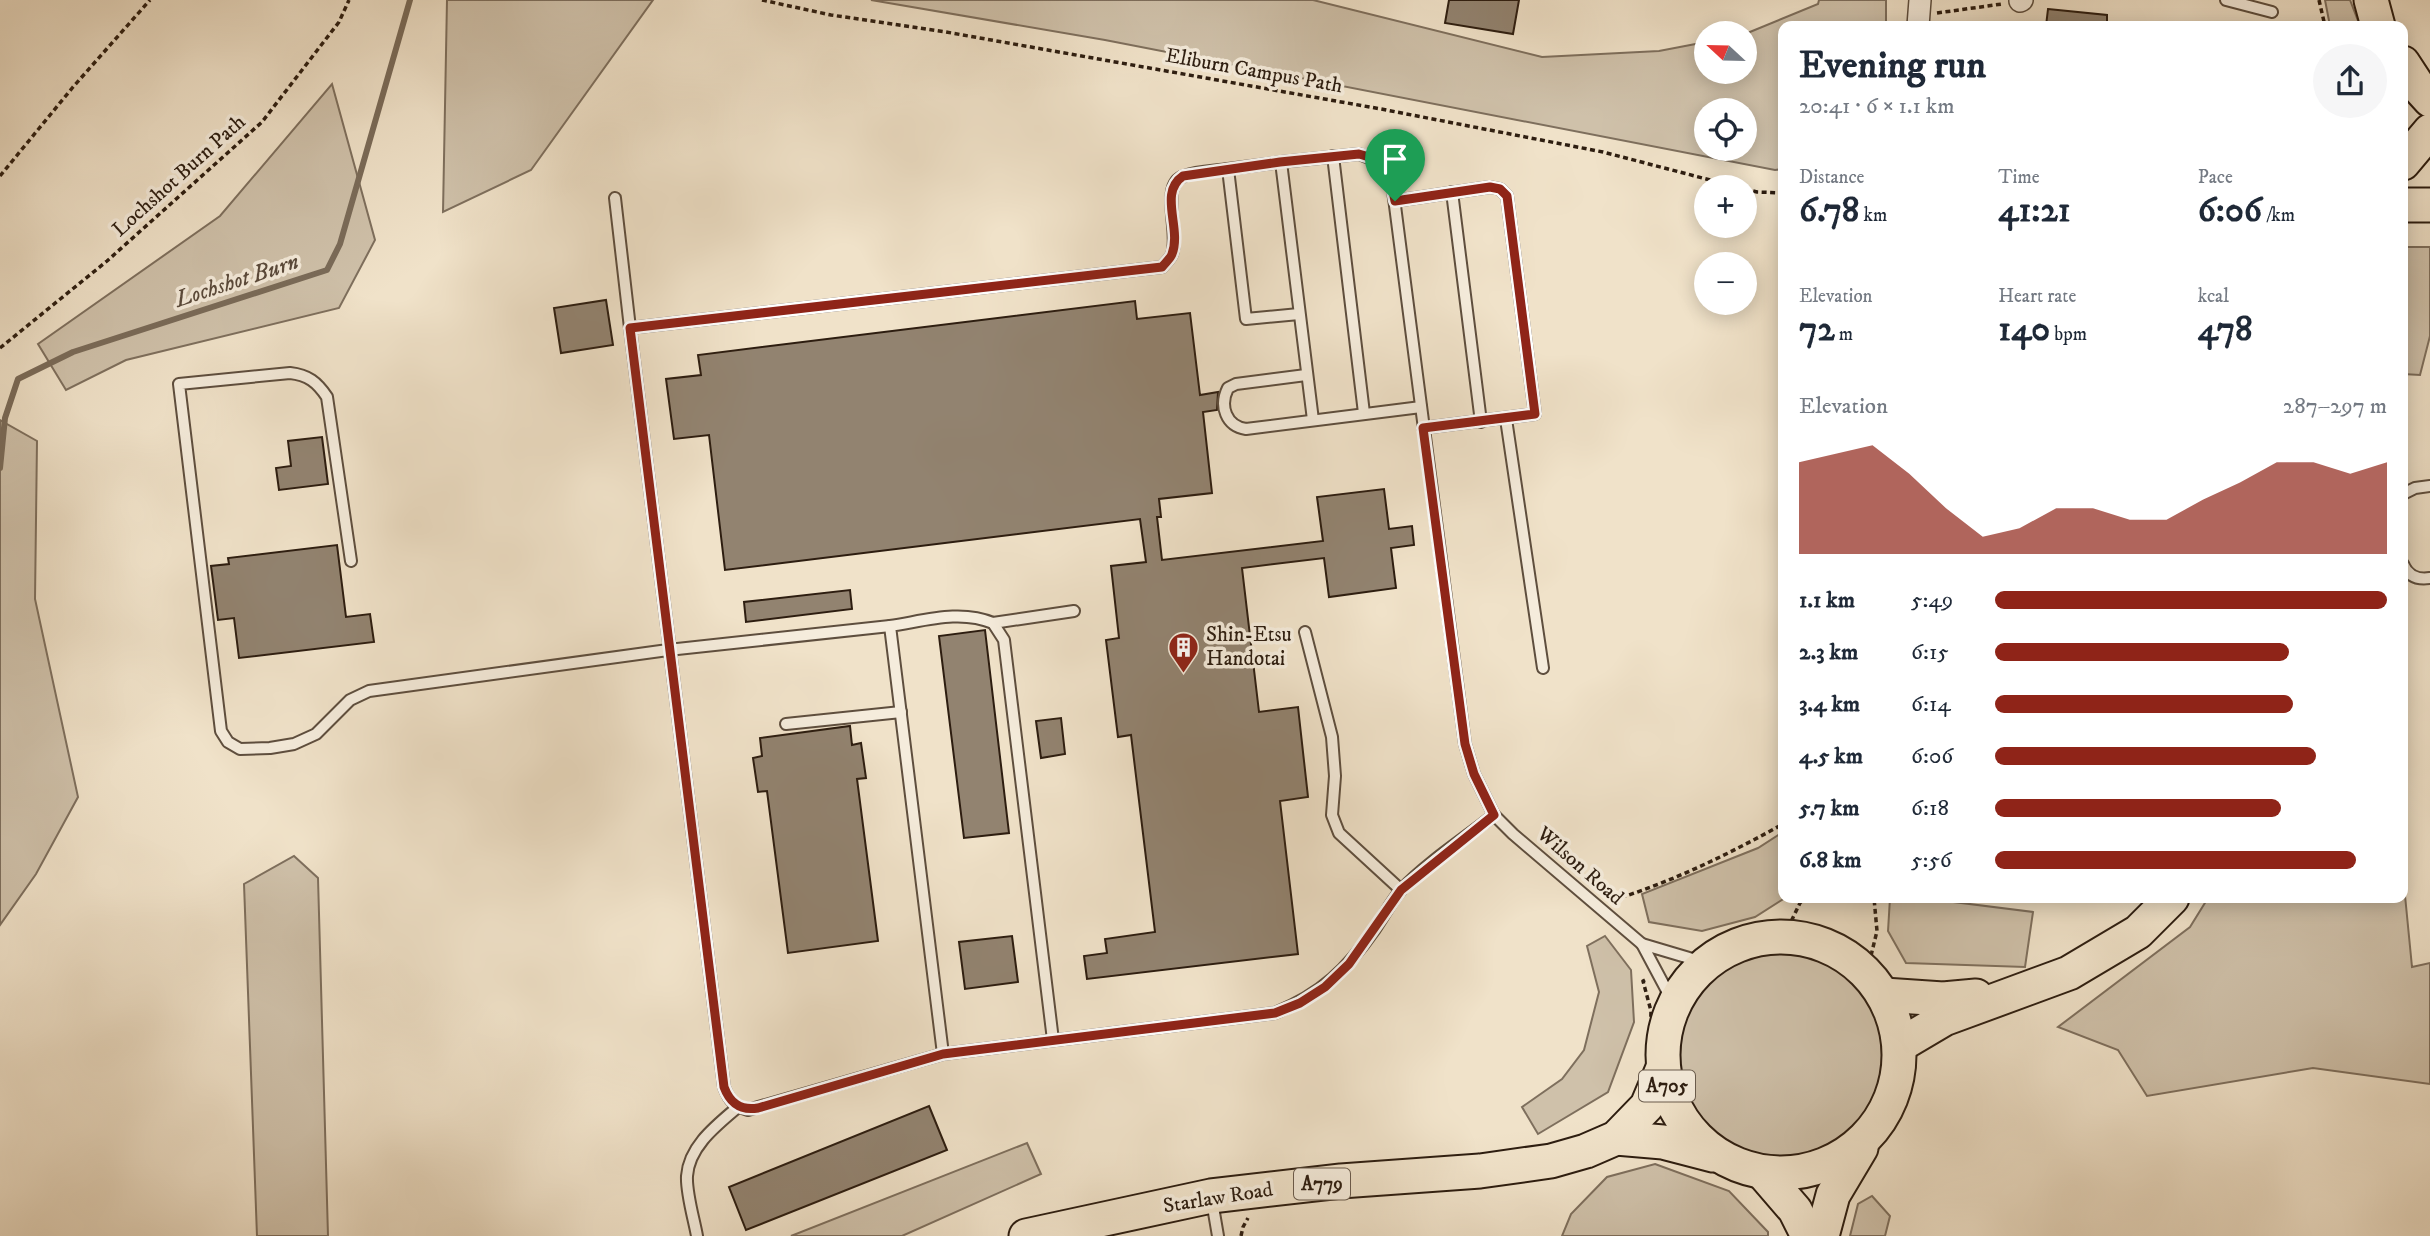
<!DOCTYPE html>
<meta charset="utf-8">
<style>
body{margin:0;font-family:"IM FELL DW Pica",serif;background:#f6f6f7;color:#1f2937;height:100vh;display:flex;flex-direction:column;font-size:26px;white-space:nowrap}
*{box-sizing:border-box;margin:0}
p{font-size:23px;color:#747a83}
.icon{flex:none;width:38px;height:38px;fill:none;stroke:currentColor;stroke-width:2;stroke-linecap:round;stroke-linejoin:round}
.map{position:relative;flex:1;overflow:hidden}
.side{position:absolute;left:1778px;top:21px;width:630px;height:882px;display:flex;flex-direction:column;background:#fff;border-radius:14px;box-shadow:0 4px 18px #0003}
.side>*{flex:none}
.needle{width:46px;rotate:292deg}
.tools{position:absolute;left:1694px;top:21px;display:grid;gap:14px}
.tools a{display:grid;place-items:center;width:63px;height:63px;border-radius:50%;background:#fff;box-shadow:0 4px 18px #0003;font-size:35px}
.pin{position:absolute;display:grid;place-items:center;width:60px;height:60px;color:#fff;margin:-72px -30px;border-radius:50% 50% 50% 0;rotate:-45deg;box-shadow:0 0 7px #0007}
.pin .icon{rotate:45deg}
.round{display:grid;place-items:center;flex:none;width:74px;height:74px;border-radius:37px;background:#f6f6f7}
.head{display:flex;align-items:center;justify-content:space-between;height:119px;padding:0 21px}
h1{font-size:38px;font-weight:800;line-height:52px}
.metrics{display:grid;grid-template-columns:repeat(3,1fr);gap:10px;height:119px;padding:7px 21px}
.metrics div{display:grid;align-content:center}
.metrics b{font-size:35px;font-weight:800}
.metrics small{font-size:19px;font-weight:400}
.metrics p{font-size:19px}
.chart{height:196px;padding:14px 21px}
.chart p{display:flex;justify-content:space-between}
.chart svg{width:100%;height:126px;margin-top:7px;fill:#8f2418;opacity:.7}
ul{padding:0 21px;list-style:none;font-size:23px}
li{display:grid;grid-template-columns:112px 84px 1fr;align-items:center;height:52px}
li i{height:18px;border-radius:9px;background:#8f2418}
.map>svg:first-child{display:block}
</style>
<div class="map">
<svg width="2430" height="1236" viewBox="0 0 2430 1236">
<rect width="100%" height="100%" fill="#f0e2c9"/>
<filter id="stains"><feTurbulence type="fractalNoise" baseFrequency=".00286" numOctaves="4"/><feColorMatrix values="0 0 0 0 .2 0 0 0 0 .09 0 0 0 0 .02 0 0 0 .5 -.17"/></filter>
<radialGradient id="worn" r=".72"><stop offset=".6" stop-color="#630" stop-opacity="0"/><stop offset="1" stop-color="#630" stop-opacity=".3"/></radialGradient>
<!-- green -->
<g fill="#cfc1aa" stroke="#7e6f5d" stroke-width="2" fill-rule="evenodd">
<path d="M447 0H653L531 170 443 212Z"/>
<path d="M871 0H1313L1542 57 1659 51 1706 42V72H1745V34L1818 4 1819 0H1886V26H1783V169L1775 170 1105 40ZM1706 110H1745V149H1706Z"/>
<path d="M2325 0H2350L2360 26H2330Z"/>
<path d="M332 84 375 240 339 308 126 360 66 390 38 344 220 216Z"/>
<path d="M2403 247H2430V336L2420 375 2403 374Z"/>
<path d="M0 420 37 441 35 599 78 797 36 874 0 925Z"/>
<path d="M1783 832 1785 898 1755 917 1702 931 1649 922 1642 894 1758 848Z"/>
<path d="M294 856 318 878 328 1236H257L244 884Z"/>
<path d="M2403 875 2412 967 2430 963V1084L2313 1068 2147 1096 2118 1050 2058 1027 2190 927 2208 898H2403Z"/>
<path d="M1890 898H1946V901L2033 912 2025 967 1906 963 1888 931Z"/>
<path d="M1605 936 1631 970 1634 1022 1608 1092 1538 1134 1522 1107 1562 1079 1584 1050 1599 992 1587 946Z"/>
<circle cx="1782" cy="1054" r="107"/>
<path d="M1027 1143 1041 1174 902 1236H791Z"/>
<path d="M1655 1164 1729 1191 1768 1232V1236H1562L1571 1214 1607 1177Z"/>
<path d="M1872 1196 1890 1216 1885 1236H1850L1858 1204Z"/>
</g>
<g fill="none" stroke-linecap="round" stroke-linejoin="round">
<!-- stream -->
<path stroke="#7a6b59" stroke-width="6" d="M0 468 5 418 18 379 73 352 327 270 340 244 410 0"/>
</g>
<!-- building -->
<g fill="#928370" stroke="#2d1d10" stroke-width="2">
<path d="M1449 0H1519L1513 34 1445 23Z"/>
<path d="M2048 9 2107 15V26H2046Z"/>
<path d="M606 300 613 345 561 353 554 308Z"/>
<path d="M1135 301 1137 319 1190 313 1200 395 1218 392 1217 410 1203 412 1212 493 1159 499 1161 517H1157L1162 560 1323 541 1317 497 1384 489 1389 529 1412 526 1414 545 1391 548 1396 588 1329 597 1324 558 1242 568 1259 712 1298 707 1308 797 1280 801 1298 954 1087 979 1084 956 1107 953 1105 939 1155 932 1131 735 1118 737 1106 640 1119 638 1111 566 1146 562 1140 519 725 570 709 435 674 439 666 379 701 375 698 355Z"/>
<path d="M322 437 328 484 279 490 276 468 291 466 288 441Z"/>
<path d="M337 545 346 617 370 614 374 642 239 658 234 618 218 620 211 566 229 564 228 558Z"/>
<path d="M850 590 852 609 746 622 744 602Z"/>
<path d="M985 630 1009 833 964 838 939 636Z"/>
<path d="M1061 718 1065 754 1041 758 1036 721Z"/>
<path d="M850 726 852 745 861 743 866 778 857 779 878 941 788 953 767 791 758 792 753 758 762 756 760 738Z"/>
<path d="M1012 936 1018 982 965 989 959 942Z"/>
<path d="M929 1106 947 1150 746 1230 729 1187Z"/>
</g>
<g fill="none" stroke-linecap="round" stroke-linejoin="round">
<defs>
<g id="service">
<path d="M2226 0 2272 12"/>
<path d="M1333 156 1364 413"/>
<path d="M1281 162 1228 169 1246 319 1299 314"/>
<path d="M1452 192 1481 422"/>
<path d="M615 198 630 328 1162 267C1165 263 1171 258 1172 254 1180 233 1159 184 1184 176 1197 171 1214 171 1228 169"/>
<path d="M1395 201 1490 187 1500 189 1507 196 1535 414 1423 428"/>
<path d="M630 328 724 1087C729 1100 734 1106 748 1110L943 1054 1275 1013C1322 994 1347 969 1375 929 1384 916 1392 900 1402 889 1429 861 1464 839 1494 815L1474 774 1465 744 1391 175 1382 163 1359 154 1281 162 1313 420"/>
<path d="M1306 375 1236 384 1228 388C1219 406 1226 426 1246 429L1421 407"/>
<path d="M1506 419 1543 668"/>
<path d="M2403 494 2415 488 2430 486"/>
<path d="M351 561 327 397C317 382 308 375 290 373L179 384 221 731 228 742 240 749 270 748 294 744 316 734 350 700 369 691 668 650 890 626"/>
<path d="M2403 564C2408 576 2417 580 2430 578"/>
<path d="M1305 632 1332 737 1335 776 1332 815 1339 833 1401 890"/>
<path d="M786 724 901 712"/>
<path d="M1494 815 1513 834 1642 944"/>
<path d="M1674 1004 1642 944 1706 963"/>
<path d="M1053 1040 1004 640 993 623 1074 611"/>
<path d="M943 1054 890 626C924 621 960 609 993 623"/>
<path d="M1212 1201 1218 1236"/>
<path d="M697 1236C694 1219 686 1193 687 1176 689 1146 717 1125 738 1107"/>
</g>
<g id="minor">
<path d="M2020 1 2022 0"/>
<path d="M1918 26 1920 0"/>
</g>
<g id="primary">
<path d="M2371 0 2378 26"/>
<path d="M2403 63 2420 89 2430 100"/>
<path d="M2403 163 2430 131"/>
<path d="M2403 205H2430"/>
<circle cx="1781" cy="1055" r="118"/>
<path d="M1884 995 1943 999 1976 996"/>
<path d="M1900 1045 1944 1019 2069 973 2138 932 2172 898"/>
<path d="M1616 1138 1663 1142 1713 1155"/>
<path d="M1763 1173 1795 1210 1808 1236"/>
<path d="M1026 1236 1211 1196 1341 1181 1480 1171 1551 1161 1586 1151 1616 1138 1647 1106 1663 1068"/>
<path d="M1822 1236 1833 1195 1861 1148"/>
</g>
</defs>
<!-- service casing -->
<use href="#service" stroke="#5e4e3e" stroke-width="14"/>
<!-- minor casing -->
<use href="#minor" stroke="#5e4e3e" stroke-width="24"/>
<!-- primary casing -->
<use href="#primary" stroke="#2d1d10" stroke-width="37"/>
<!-- path -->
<g stroke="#2d1d10" stroke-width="3.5" stroke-dasharray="5 3.5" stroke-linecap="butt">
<path d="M762 0 831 15 946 32 1381 109 1603 152 1737 187"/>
<path d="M2319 0 2325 26"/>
<path d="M1937 13 2002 4"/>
<path d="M0 176 73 87 150 0"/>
<path d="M1745 189 1757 192 1783 193"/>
<path d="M0 348 107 261 262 122 339 22 349 0"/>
<path d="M1613 900C1672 882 1729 854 1783 824"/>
<path d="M1784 936 1800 903 1805 898"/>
<path d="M1867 972 1877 931 1874 898"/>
<path d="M1645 980 1643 981 1651 1011 1650 1047"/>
<path d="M1241 1236 1243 1227 1248 1218"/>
</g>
<!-- service -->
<use href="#service" stroke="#f5ecdc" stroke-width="10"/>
<!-- minor -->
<use href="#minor" stroke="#f5ecdc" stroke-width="21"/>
<!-- primary -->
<use href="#primary" stroke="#f0e2c9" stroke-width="33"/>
</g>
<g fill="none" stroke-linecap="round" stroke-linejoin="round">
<defs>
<path id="route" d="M1359 154C1388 161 1390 174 1395 201L1490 187 1500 189 1507 196 1535 414 1423 428 1465 744 1474 774 1494 815 1401 890 1349 964 1325 987 1300 1003 1275 1013 943 1054 758 1108C740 1111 730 1103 724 1087L630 328 1162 267C1165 263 1171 258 1172 254 1182 228 1158 193 1183 176L1280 162Z"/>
</defs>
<!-- route casing -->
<use href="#route" stroke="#fff" stroke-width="14"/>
<!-- route -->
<use href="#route" stroke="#8f2418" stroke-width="9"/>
</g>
<!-- icons -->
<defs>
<symbol id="building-pin" viewBox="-11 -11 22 30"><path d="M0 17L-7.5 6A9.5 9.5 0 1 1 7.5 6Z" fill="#8f2418" stroke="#f5ecdc"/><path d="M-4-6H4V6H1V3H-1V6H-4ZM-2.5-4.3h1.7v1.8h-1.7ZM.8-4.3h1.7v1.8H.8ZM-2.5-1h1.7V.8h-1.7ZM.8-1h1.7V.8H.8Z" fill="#fff"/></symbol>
</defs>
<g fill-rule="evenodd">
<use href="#building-pin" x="1166" y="630" width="35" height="47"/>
</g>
<g text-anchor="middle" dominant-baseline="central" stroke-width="7" stroke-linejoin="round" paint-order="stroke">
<!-- shield labels -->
<g fill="#f5ecdc" stroke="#695b4d" stroke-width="2">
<rect x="1639" y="1070.5" width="56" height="31" rx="5"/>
<rect x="1294" y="1168.5" width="56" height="31" rx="5"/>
</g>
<g font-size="19" font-weight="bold" fill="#2d1d10">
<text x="1667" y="1086">A705</text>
<text x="1322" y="1184">A779</text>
</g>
<!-- street labels -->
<g font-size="21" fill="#2d1d10" stroke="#f5ecdc">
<text transform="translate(1254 71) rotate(10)">Eliburn Campus Path</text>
<text transform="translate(179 176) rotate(-42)">Lochshot Burn Path</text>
<text transform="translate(1580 866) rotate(41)">Wilson Road</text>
<text transform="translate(1218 1198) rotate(-9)">Starlaw Road</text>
</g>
<!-- poi labels -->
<g font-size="21" fill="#2d1d10" stroke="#f5ecdc" text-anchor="start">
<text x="1206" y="635">Shin-Etsu<tspan x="1206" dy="24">Handotai</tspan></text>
</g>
<!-- water labels -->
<g font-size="23" font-style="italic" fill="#5a4a3b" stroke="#f5ecdc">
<text transform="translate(237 281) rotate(-18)">Lochshot Burn</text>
</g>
</g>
<rect width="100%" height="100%" filter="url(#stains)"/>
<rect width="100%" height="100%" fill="url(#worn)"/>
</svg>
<div class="tools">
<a><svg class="needle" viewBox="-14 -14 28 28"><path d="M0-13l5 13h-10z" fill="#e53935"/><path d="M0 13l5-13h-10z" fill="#747a83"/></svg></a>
<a><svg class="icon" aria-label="locate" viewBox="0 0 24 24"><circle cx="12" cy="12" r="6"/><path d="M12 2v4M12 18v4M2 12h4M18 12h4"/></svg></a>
<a>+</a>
<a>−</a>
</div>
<div class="pin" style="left:1395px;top:201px;background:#1e9e55"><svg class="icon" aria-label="arrive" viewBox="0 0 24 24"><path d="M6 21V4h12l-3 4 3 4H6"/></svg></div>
<section class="side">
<div class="head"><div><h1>Evening run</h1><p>20:41 · 6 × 1.1 km</p></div><a class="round"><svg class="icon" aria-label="share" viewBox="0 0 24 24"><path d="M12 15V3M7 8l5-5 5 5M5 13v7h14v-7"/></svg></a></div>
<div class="metrics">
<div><p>Distance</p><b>6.78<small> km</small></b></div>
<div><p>Time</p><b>41:21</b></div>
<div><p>Pace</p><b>6:06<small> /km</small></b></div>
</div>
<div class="metrics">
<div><p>Elevation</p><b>72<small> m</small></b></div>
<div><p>Heart rate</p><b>140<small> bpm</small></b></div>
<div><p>kcal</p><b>478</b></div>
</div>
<div class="chart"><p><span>Elevation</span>287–297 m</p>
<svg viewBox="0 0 160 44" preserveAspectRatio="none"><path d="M0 44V12L10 9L20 6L30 16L40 28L50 38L60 35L70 28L80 28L90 32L100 32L110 25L120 19L130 12L140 12L150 16L160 12V44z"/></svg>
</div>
<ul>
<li><b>1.1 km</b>5:49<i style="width:100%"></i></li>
<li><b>2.3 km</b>6:15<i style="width:75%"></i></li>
<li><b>3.4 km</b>6:14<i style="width:76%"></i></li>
<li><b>4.5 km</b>6:06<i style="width:82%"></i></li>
<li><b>5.7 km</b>6:18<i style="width:73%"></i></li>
<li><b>6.8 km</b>5:56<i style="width:92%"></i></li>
</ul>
</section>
</div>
